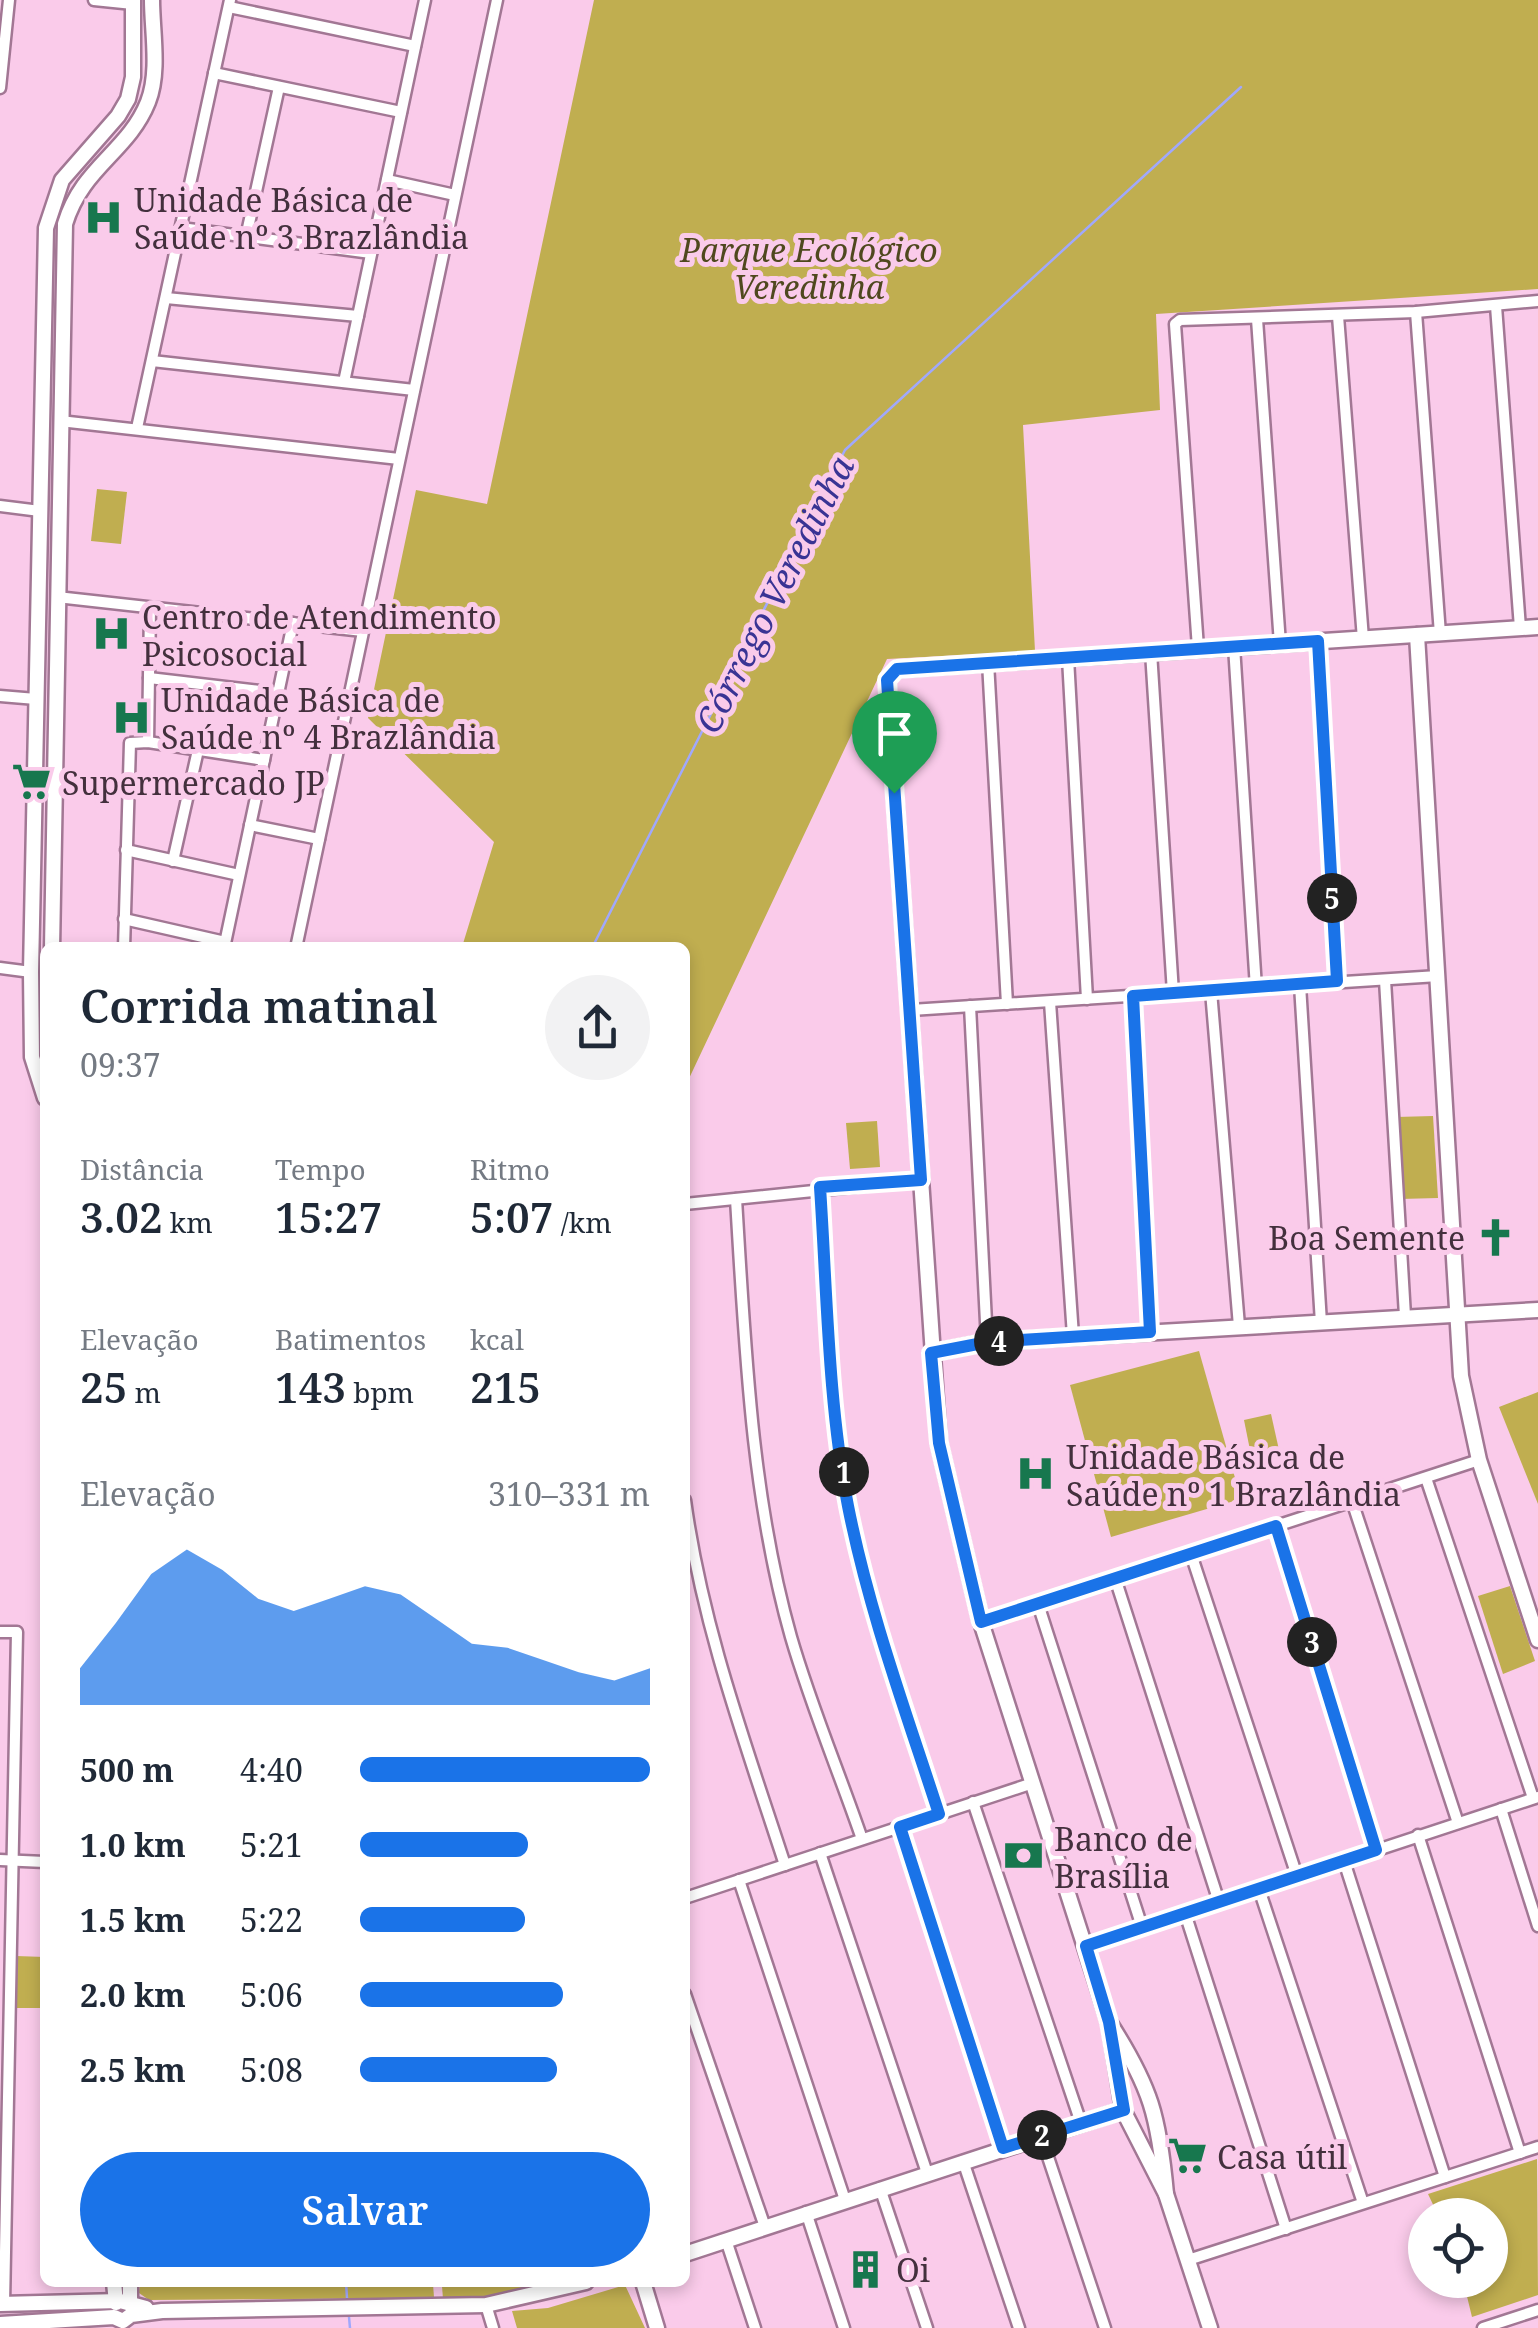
<!DOCTYPE html>
<html lang="pt">
<meta charset="utf-8">
<style>
body{margin:0;font-family:"Noto Serif",serif;background:#f2f2f3;color:#1f2937;height:100vh;display:flex;flex-direction:column;font-size:38px;white-space:nowrap}
*{box-sizing:border-box;margin:0}
p{font-size:32px;color:#747a83}
.icon{flex:none;width:55px;height:55px;fill:none;stroke:currentColor;stroke-width:2;stroke-linecap:round;stroke-linejoin:round}
.map{position:relative;flex:1;overflow:hidden}
.details{position:absolute;left:40px;top:942px;width:650px;height:1345px;display:flex;flex-direction:column;background:#fff;border-radius:15px;box-shadow:0 5px 15px #0003}
.details>*{flex:none}
.controls{position:absolute;left:1408px;top:2198px;display:grid;gap:20px}
.controls a{display:grid;place-items:center;width:100px;height:100px;border-radius:50%;background:#fff;box-shadow:0 5px 15px #0003;font-size:50px}
.pin{position:absolute;display:grid;place-items:center;width:85px;height:85px;color:#fff;margin:-102px -42px;border-radius:50% 50% 50% 0;rotate:-45deg;box-shadow:0 0 10px #0007}
.pin .icon{rotate:45deg}
.km{position:absolute;width:50px;height:50px;margin:-25px;border-radius:50%;background:#222;color:#fff;font-size:28px;line-height:50px;text-align:center}
.round{display:grid;place-items:center;flex:none;width:105px;height:105px;border-radius:52px;background:#f2f2f3}
.head{display:flex;align-items:center;justify-content:space-between;height:170px;padding:0 40px}
h1{font-size:45px;font-weight:600;line-height:75px}
.metrics{display:grid;grid-template-columns:repeat(3,1fr);gap:15px;height:170px;padding:10px 40px}
.metrics div{display:grid;align-content:center}
.metrics b{font-size:42px;font-weight:600}
.metrics small{font-size:28px;font-weight:400}
.metrics p{font-size:28px}
.chart{height:280px;padding:20px 40px}
.chart p{display:flex;justify-content:space-between}
.chart svg{width:100%;height:180px;margin-top:10px;fill:#1a73e8;opacity:.7}
.primary-button{display:flex;gap:20px;margin-top:auto;padding:20px 40px}
.primary-button a{flex:1;height:115px;border-radius:60px;background:#1a73e8;color:#fff;font-size:40px;font-weight:600;line-height:115px;text-align:center}
ul{padding:0 40px;list-style:none;font-size:32px}
li{display:grid;grid-template-columns:160px 120px 1fr;align-items:center;height:75px}
li i{height:25px;border-radius:12px;background:#1a73e8}
.map>svg:first-child{display:block}
</style>
<div class="map">
<svg width="1538" height="2328" viewBox="0 0 1538 2328">
<rect width="100%" height="100%" fill="#facbea"/>
<!-- green -->
<g fill="#c0ae50">
<path d="M594 0H1538V289L1156 314 1160 410 1023 425 1035 651 887 659 685 1087V948L462 947 494 842 368 718 416 490 487 504Z"/>
<path d="M97 489 127 492 121 544 91 541Z"/>
<path d="M1433 1116 1438 1198 1400 1199 1396 1117Z"/>
<path d="M877 1121 880 1167 850 1169 846 1123Z"/>
<path d="M1199 1351 1241 1499 1111 1537 1070 1385Z"/>
<path d="M1538 1392V1504L1499 1407Z"/>
<path d="M1271 1414 1281 1459 1253 1465 1244 1420Z"/>
<path d="M1510 1586 1535 1661 1503 1674 1478 1596Z"/>
<path d="M16 1956 45 1957V2008H15Z"/>
<path d="M1537 2159 1538 2295 1472 2317 1463 2280H1490V2215H1438L1428 2194Z"/>
<path d="M140 2282 433 2283 434 2298 149 2300 139 2293Z"/>
<path d="M482 2282 549 2283 485 2298 443 2299 442 2286Z"/>
<path d="M625 2285 645 2328H517L512 2311 548 2308Z"/>
</g>
<g fill="none" stroke-linecap="round" stroke-linejoin="round">
<!-- stream -->
<g stroke="#a0a8fc" stroke-width="2.5">
<path d="M592 948 845 450 1241 87"/>
<path d="M346 2282 347 2298"/>
<path d="M349 2317 350 2328"/>
</g>
<defs>
<g id="street">
<path d="M94 0 133 4"/>
<path d="M229 7 415 46"/>
<path d="M214 73 401 112"/>
<path d="M0 88 9 0"/>
<path d="M387 180 455 195"/>
<path d="M181 228 371 253"/>
<path d="M246 237 279 87"/>
<path d="M166 298 358 316"/>
<path d="M1496 306 1520 628"/>
<path d="M1416 312 1440 634"/>
<path d="M1338 316 1363 639"/>
<path d="M1257 319 1280 644"/>
<path d="M152 361 414 390"/>
<path d="M344 382 425 0"/>
<path d="M60 421 399 459"/>
<path d="M137 428 230 0"/>
<path d="M0 506 40 511"/>
<path d="M57 597 363 631"/>
<path d="M1318 641 1337 981"/>
<path d="M1234 646 1256 988"/>
<path d="M1198 648 1175 324 1180 320 1416 312 1538 301"/>
<path d="M1151 652 1173 993"/>
<path d="M1068 658 1087 999"/>
<path d="M988 662 1007 1004"/>
<path d="M149 678 278 693"/>
<path d="M0 696 36 699"/>
<path d="M148 742 150 609"/>
<path d="M250 825 319 839"/>
<path d="M126 850 239 875"/>
<path d="M173 861 198 750"/>
<path d="M124 919 225 942"/>
<path d="M124 948 130 743 148 742 264 760"/>
<path d="M224 948 293 623"/>
<path d="M296 948 497 0"/>
<path d="M0 968 31 972"/>
<path d="M1385 980 1405 1316"/>
<path d="M1300 985 1321 1323"/>
<path d="M1211 991 1239 1326"/>
<path d="M1133 996 1151 1332"/>
<path d="M1050 1002 1073 1336"/>
<path d="M970 1006 987 1342"/>
<path d="M911 1010 1438 976"/>
<path d="M820 1187C827 1292 828 1402 848 1506 869 1611 905 1712 939 1814"/>
<path d="M736 1199C745 1345 751 1496 791 1637 811 1706 839 1772 862 1839"/>
<path d="M685 1204 921 1180"/>
<path d="M1426 1478 1533 1798"/>
<path d="M685 1500C702 1626 746 1745 785 1865"/>
<path d="M1352 1501 1458 1823"/>
<path d="M1276 1526 1376 1850"/>
<path d="M1191 1554 1297 1876"/>
<path d="M1115 1578 1219 1902"/>
<path d="M1038 1604 1142 1927"/>
<path d="M981 1622 1479 1460"/>
<path d="M0 1632H17L4 2304"/>
<path d="M973 1802 1081 2123"/>
<path d="M1501 1809 1538 1926"/>
<path d="M900 1827 1003 2149"/>
<path d="M1418 1835 1520 2153"/>
<path d="M820 1853 927 2173"/>
<path d="M0 1860 45 1862"/>
<path d="M1344 1861 1445 2177"/>
<path d="M739 1880 845 2200"/>
<path d="M1259 1889 1363 2203"/>
<path d="M685 1898 1033 1783"/>
<path d="M1185 1913 1286 2229"/>
<path d="M1086 1946 1538 1797"/>
<path d="M685 1994 765 2227"/>
<path d="M1041 2136 1105 2328"/>
<path d="M963 2161 1019 2328"/>
<path d="M880 2188 927 2328"/>
<path d="M806 2212 844 2328"/>
<path d="M726 2240 755 2328"/>
<path d="M1188 2260 1538 2147"/>
<path d="M486 2305 493 2328"/>
<path d="M1483 2328 1538 2310"/>
</g>
<g id="secondary">
<path d="M1417 635 1461 1376 1479 1460 1538 1640"/>
<path d="M52 948 65 224C82 167 128 152 148 102 160 72 152 31 152 0"/>
<path d="M45 1098 32 1057 31 972 46 228 62 180 118 116 128 99 133 77V0"/>
<path d="M931 1353 987 1342 1538 1310"/>
<path d="M1110 2027 1123 2110 1166 2194 1210 2328"/>
<path d="M1166 2194C1159 2117 1151 2087 1109 2022L981 1622 939 1443 887 680 897 669 1538 627"/>
<path d="M685 2254 1123 2110"/>
<path d="M114 2282 116 2303"/>
<path d="M643 2282 657 2328"/>
<path d="M0 2304 120 2301 146 2308"/>
<path d="M130 2304V2282"/>
<path d="M0 2324 114 2317 123 2321 131 2315 162 2311 486 2305 586 2282"/>
</g>
</defs>
<!-- street casing -->
<use href="#street" stroke="#a27794" stroke-width="15"/>
<!-- secondary casing -->
<use href="#secondary" stroke="#a27794" stroke-width="19"/>
<!-- street -->
<use href="#street" stroke="#fff" stroke-width="10"/>
<!-- secondary -->
<use href="#secondary" stroke="#fff" stroke-width="14"/>
</g>
<g fill="none" stroke-linecap="round" stroke-linejoin="round">
<defs>
<path id="route" d="M1318 641 1337 981 1133 996 1150 1332 988 1342 931 1353 939 1443 981 1622 1276 1526 1376 1850 1086 1946 1109 2022 1124 2110 1003 2148 900 1827 939 1814C906 1712 869 1612 848 1506 828 1402 827 1292 820 1187L921 1180 887 680 897 669Z"/>
</defs>
<!-- route casing -->
<use href="#route" stroke="#fff" stroke-width="20"/>
<!-- route -->
<use href="#route" stroke="#1a73e8" stroke-width="12"/>
</g>
<!-- icons -->
<defs>
<symbol id="hospital-bare" viewBox="-9 -9 18 18"><path d="M-5-5h3v3.5h4V-5h3V5h-3V1.5h-4V5h-3Z" fill="#17774e" stroke="#facbea" stroke-width="2.5" paint-order="stroke"/></symbol>
<symbol id="supermarket-bare" viewBox="-9 -9 18 18"><path d="M-6-5.5h2.5l.6 2H6L4.5 2H-2.5L-4.4-4H-6ZM-1.5 3.2a1.3 1.3 0 1 0 .1 0ZM3 3.2a1.3 1.3 0 1 0 .1 0Z" fill="#17774e" stroke="#facbea" stroke-width="2.5" paint-order="stroke"/></symbol>
<symbol id="church-bare" viewBox="-9 -9 18 18"><path d="M-1.2-6h2.4v3.5h3.3v2.4h-3.3V6h-2.4V-.1h-3.3v-2.4h3.3Z" fill="#17774e" stroke="#facbea" stroke-width="2.5" paint-order="stroke"/></symbol>
<symbol id="bank-bare" viewBox="-9 -9 18 18"><path d="M-6-4H6V4H-6ZM0-2.3a2.3 2.3 0 1 0 0 4.6a2.3 2.3 0 1 0 0-4.6Z" fill="#17774e" stroke="#facbea" stroke-width="2.5" paint-order="stroke"/></symbol>
<symbol id="building-bare" viewBox="-9 -9 18 18"><path d="M-4-6H4V6H1V3H-1V6H-4ZM-2.5-4.3h1.7v1.8h-1.7ZM.8-4.3h1.7v1.8H.8ZM-2.5-1h1.7V.8h-1.7ZM.8-1h1.7V.8H.8Z" fill="#17774e" stroke="#facbea" stroke-width="2.5" paint-order="stroke"/></symbol>
</defs>
<g fill-rule="evenodd">
<use href="#hospital-bare" x="76" y="190" width="55" height="55"/>
<use href="#hospital-bare" x="84" y="606" width="55" height="55"/>
<use href="#hospital-bare" x="104" y="690" width="55" height="55"/>
<use href="#supermarket-bare" x="4" y="754" width="55" height="55"/>
<use href="#church-bare" x="1468" y="1210" width="55" height="55"/>
<use href="#hospital-bare" x="1008" y="1446" width="55" height="55"/>
<use href="#bank-bare" x="996" y="1828" width="55" height="55"/>
<use href="#supermarket-bare" x="1160" y="2128" width="55" height="55"/>
<use href="#building-bare" x="838" y="2242" width="55" height="55"/>
</g>
<g text-anchor="middle" dominant-baseline="central" stroke-width="10" stroke-linejoin="round" paint-order="stroke">
<!-- poi labels -->
<g font-size="32" fill="#43303d" stroke="#facbea" text-anchor="start">
<text x="134" y="199">Unidade Básica de<tspan x="134" dy="37">Saúde nº 3 Brazlândia</tspan></text>
<text x="142" y="616">Centro de Atendimento<tspan x="142" dy="37">Psicosocial</tspan></text>
<text x="161" y="699">Unidade Básica de<tspan x="161" dy="37">Saúde nº 4 Brazlândia</tspan></text>
<text x="62" y="782">Supermercado JP</text>
<text x="1465" y="1237" text-anchor="end">Boa Semente</text>
<text x="1066" y="1456">Unidade Básica de<tspan x="1066" dy="37">Saúde nº 1 Brazlândia</tspan></text>
<text x="1054" y="1838">Banco de<tspan x="1054" dy="37">Brasília</tspan></text>
<text x="1217" y="2156">Casa útil</text>
<text x="896" y="2269">Oi</text>
</g>
<!-- park labels -->
<g font-size="32" font-style="italic" fill="#4f481e" stroke="#facbea">
<text x="809" y="249">Parque Ecológico<tspan x="809" dy="37">Veredinha</tspan></text>
</g>
<!-- water labels -->
<g font-size="35" font-style="italic" fill="#393494" stroke="#facbea">
<text transform="translate(774 594) rotate(-63)">Córrego Veredinha</text>
</g>
</g>
</svg>
<div class="controls">
<a><svg class="icon" aria-label="locate" viewBox="0 0 24 24"><circle cx="12" cy="12" r="6"/><path d="M12 2v4M12 18v4M2 12h4M18 12h4"/></svg></a>
</div>
<div class="pin" style="left:894px;top:793px;background:#1e9e55"><svg class="icon" aria-label="arrive" viewBox="0 0 24 24"><path d="M6 21V4h12l-3 4 3 4H6"/></svg></div>
<b class="km" style="left:844px;top:1472px">1</b>
<b class="km" style="left:1042px;top:2135px">2</b>
<b class="km" style="left:1312px;top:1642px">3</b>
<b class="km" style="left:999px;top:1341px">4</b>
<b class="km" style="left:1332px;top:898px">5</b>
<section class="details">
<div class="head"><div><h1>Corrida matinal</h1><p>09:37</p></div><a class="round"><svg class="icon" aria-label="share" viewBox="0 0 24 24"><path d="M12 15V3M7 8l5-5 5 5M5 13v7h14v-7"/></svg></a></div>
<div class="metrics">
<div><p>Distância</p><b>3.02<small> km</small></b></div>
<div><p>Tempo</p><b>15:27</b></div>
<div><p>Ritmo</p><b>5:07<small> /km</small></b></div>
</div>
<div class="metrics">
<div><p>Elevação</p><b>25<small> m</small></b></div>
<div><p>Batimentos</p><b>143<small> bpm</small></b></div>
<div><p>kcal</p><b>215</b></div>
</div>
<div class="chart"><p><span>Elevação</span>310–331 m</p>
<svg viewBox="0 0 160 44" preserveAspectRatio="none"><path d="M0 44V35L10 24L20 12L30 6L40 11L50 18L60 21L70 18L80 15L90 17L100 23L110 29L120 30L130 33L140 36L150 38L160 35V44z"/></svg>
</div>
<ul>
<li><b>500 m</b>4:40<i style="width:100%"></i></li>
<li><b>1.0 km</b>5:21<i style="width:58%"></i></li>
<li><b>1.5 km</b>5:22<i style="width:57%"></i></li>
<li><b>2.0 km</b>5:06<i style="width:70%"></i></li>
<li><b>2.5 km</b>5:08<i style="width:68%"></i></li>
</ul>
<div class="primary-button"><a>Salvar</a></div>
</section>
</div>
